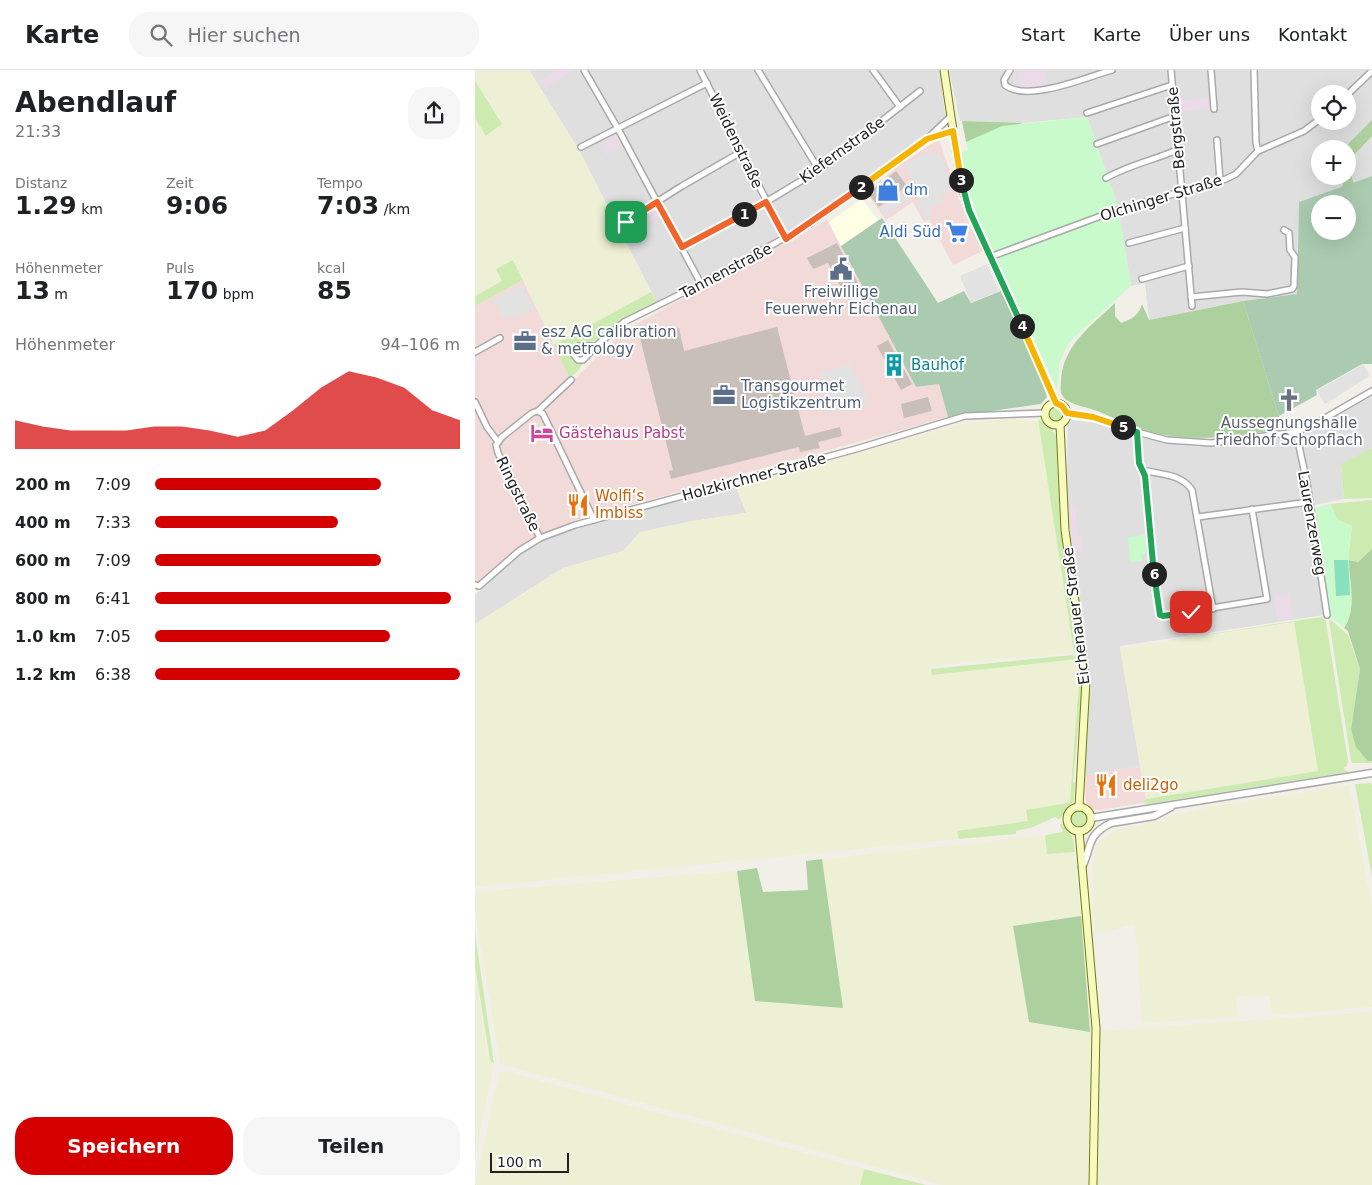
<!DOCTYPE html>
<html lang="de">
<meta charset="utf-8">
<style>
body{margin:0;font-family:"DejaVu Sans",sans-serif;background:#f6f6f6;color:#202124;height:100vh;display:flex;flex-direction:column;font-size:19px;white-space:nowrap}
*{box-sizing:border-box;margin:0}
p{font-size:16px;color:#757577}
.icon{flex:none;width:28px;height:28px;fill:none;stroke:currentColor;stroke-width:2;stroke-linecap:round;stroke-linejoin:round}
.map{position:relative;flex:1;overflow:hidden}
.drawer{display:flex;flex-direction:column;background:#fff;width:475px}
.drawer>*{flex:none}
.fabs{position:absolute;left:836px;top:15px;display:grid;gap:10px}
.fabs a{display:grid;place-items:center;width:45px;height:45px;border-radius:50%;background:#fff;box-shadow:0 5px 20px #0002;font-size:25px}
.scale{position:absolute;left:15px;bottom:12px;width:79px;box-sizing:border-box;padding-left:5px;border:2px solid #222;border-top:0;font-size:14px;line-height:18px;white-space:nowrap;color:#222;-webkit-text-stroke:4px #fff;paint-order:stroke}
.pin{position:absolute;display:grid;place-items:center;width:42px;height:42px;color:#fff;margin:-21px;border-radius:10px;box-shadow:0 2px 8px #0006}
.km{position:absolute;width:25px;height:25px;margin:-12px;border-radius:50%;background:#222;color:#fff;font-size:14px;line-height:25px;text-align:center}
.round{display:grid;place-items:center;flex:none;width:52px;height:52px;border-radius:20px;background:#f6f6f6}
.overview{display:flex;align-items:center;justify-content:space-between;height:85px;padding:0 15px}
h1{font-size:28px;font-weight:800;line-height:38px}
.stats{display:grid;grid-template-columns:repeat(3,1fr);gap:8px;height:85px;padding:5px 15px}
.stats div{display:grid;align-content:center}
.stats b{font-size:25px;font-weight:800}
.stats small{font-size:14px;font-weight:400}
.stats p{font-size:14px}
.chart{height:140px;padding:10px 15px}
.chart p{display:flex;justify-content:space-between}
.chart svg{width:100%;height:90px;margin-top:5px;fill:#d40000;opacity:.7}
.button{display:flex;gap:10px;margin-top:auto;padding:10px 15px}
.button a{flex:1;height:58px;border-radius:20px;background:#d40000;color:#fff;font-size:20px;font-weight:800;line-height:58px;text-align:center}
.button a+a{background:#f6f6f6;color:#202124}
ul{padding:0 15px;list-style:none;font-size:16px}
li{display:grid;grid-template-columns:80px 60px 1fr;align-items:center;height:38px}
li i{height:12px;border-radius:6px;background:#d40000}
header{display:flex;align-items:center;gap:30px;box-sizing:border-box;height:70px;padding:0 25px;background:#fff;border-bottom:1px solid #e0e0e0}
header strong{font-size:24px}
nav{display:flex;gap:28px;margin-inline-start:auto;font-size:18px}
.search{width:350px;height:45px;background:#f6f6f6;display:flex;align-items:center;gap:12px;box-sizing:border-box;padding:0 18px;border-radius:20px;color:#757577;font-size:19px}
main{display:flex;flex:1;min-height:0}
.map>svg:first-child{display:block}
</style>
<header>
<strong>Karte</strong>
<div class="search"><svg class="icon" aria-label="search" viewBox="0 0 24 24"><circle cx="10" cy="10" r="6"/><path d="M15 15l6 6"/></svg>Hier suchen</div>
<nav><a>Start</a><a>Karte</a><a>Über uns</a><a>Kontakt</a></nav>
</header>
<main>
<section class="drawer">
<div class="overview"><div><h1>Abendlauf</h1><p>21:33</p></div><a class="round"><svg class="icon" aria-label="share" viewBox="0 0 24 24"><path d="M12 15V3M7 8l5-5 5 5M5 13v7h14v-7"/></svg></a></div>
<div class="stats">
<div><p>Distanz</p><b>1.29<small> km</small></b></div>
<div><p>Zeit</p><b>9:06</b></div>
<div><p>Tempo</p><b>7:03<small> /km</small></b></div>
</div>
<div class="stats">
<div><p>Höhenmeter</p><b>13<small> m</small></b></div>
<div><p>Puls</p><b>170<small> bpm</small></b></div>
<div><p>kcal</p><b>85</b></div>
</div>
<div class="chart"><p><span>Höhenmeter</span>94–106 m</p>
<svg viewBox="0 0 160 44" preserveAspectRatio="none"><path d="M0 44V30L10 33L20 35L30 35L40 35L50 33L60 33L70 35L80 38L90 35L100 25L110 14L120 6L130 9L140 14L150 25L160 30V44z"/></svg>
</div>
<ul>
<li><b>200 m</b>7:09<i style="width:74%"></i></li>
<li><b>400 m</b>7:33<i style="width:60%"></i></li>
<li><b>600 m</b>7:09<i style="width:74%"></i></li>
<li><b>800 m</b>6:41<i style="width:97%"></i></li>
<li><b>1.0 km</b>7:05<i style="width:77%"></i></li>
<li><b>1.2 km</b>6:38<i style="width:100%"></i></li>
</ul>
<div class="button"><a>Speichern</a><a>Teilen</a></div>
</section>
<div class="map">
<svg width="897" height="1115" viewBox="0 0 897 1115">
<rect width="100%" height="100%" fill="#f2efe9"/>
<!-- residential -->
<g fill="#e0dfdf" fill-rule="evenodd">
<path d="M54 0H465L470 46 447 68 310 167 182 233 104 80Z"/>
<path d="M474 0H897V106L824 132 822 224 768 231 674 250 670 213 656 216 643 136 612 47 547 53 485 51ZM845 24H872V51H845ZM845 79H872V106H845Z"/>
<path d="M897 322V378L866 395 869 429 834 436 849 545 645 576 665 696 610 705 613 612 597 494 591 431 593 354 597 350 622 353 658 365 692 374 725 377 765 373 821 362Z"/>
<path d="M261 417 271 443 218 451 165 462 148 481 88 498 0 554V525L46 483 65 471 101 456Z"/>
</g>
<!-- commercial -->
<g fill="#f2dad9">
<path d="M464 69 484 129 508 181 478 195 454 150 449 152 438 132 411 150 391 122 426 94Z"/>
<path d="M352 150 441 317 464 314 473 347 98 451 65 466 44 477 0 515V236L48 210 97 312 148 261Z"/>
<path d="M665 696 671 729 668 733 624 740 617 739 611 733 610 705Z"/>
</g>
<!-- industrial -->
<g fill="#ebdbe8">
<path d="M82 0H99L70 18 65 11Z"/>
<path d="M543 0H569L572 15 545 19Z"/>
<path d="M738 27 739 38 703 42 702 31Z"/>
<path d="M141 64 148 76 132 84 125 73Z"/>
<path d="M181 138 185 146 171 154 167 157 168 159 152 167 147 159Z"/>
<path d="M593 435H600L602 467H606L608 481 598 482Z"/>
<path d="M814 524 818 548 802 550 799 526Z"/>
</g>
<!-- education -->
<path fill="#ffffe5" d="M387 129 403 150 366 176 354 152Z"/>
<!-- farmland -->
<g fill="#eef0d5">
<path d="M0 0H54L104 80 176 222 79 275 39 190 27 211 0 226V48L11 66 27 54 0 11Z"/>
<path d="M539 349 563 351 566 363 599 583 455 596 457 604 601 588 604 592V613L595 731 551 740 553 751 483 761 484 769 0 817V554L88 498 148 481 165 462 218 451 271 443 261 417 490 353Z"/>
<path d="M819 552 843 701 671 729 645 579Z"/>
<path d="M874 715 897 838V937L797 945 795 926 761 927 763 947 667 953 660 855 621 863 618 842V788L620 779 626 769 643 759 677 753 693 746 735 737Z"/>
<path d="M570 765 573 784 600 782 606 846 538 856 554 952 615 962 614 1115H467L25 994 0 841V826L6 821 262 801 280 930 367 938 347 789Z"/>
<path d="M0 898 13 986 18 998 0 1087Z"/>
<path d="M897 942V1115H622L624 961Z"/>
<path d="M30 1001 389 1099 385 1115H0L24 1003Z"/>
</g>
<!-- grass -->
<g fill="#cdebb0">
<path d="M0 11 27 54 11 66 0 48Z"/>
<path d="M38 190 48 210 0 236V226L27 211 21 199Z"/>
<path d="M176 222 182 233 145 252 126 270 99 275C94 281 95 287 101 292L107 293 106 297 95 309 79 275Z"/>
<circle cx="581" cy="344" r="9"/>
<path d="M563 349 576 358 581 366 585 449 605 581 599 583Z"/>
<path d="M897 378V428L869 429 866 394Z"/>
<path d="M897 430V479L883 492 873 490 877 456 863 450 855 434Z"/>
<path d="M839 548 848 547 851 552 873 691 872 696 868 698 873 702 673 734 668 733 671 729 843 701 819 552 645 578Z"/>
<path d="M856 550 873 565 885 599 876 659 893 691H897V693H877L876 690 854 551Z"/>
<path d="M598 585 606 589 607 619 598 712H600L599 730 584 750 580 747 558 757 541 761V764L484 769 482 761 553 751 551 740 591 733 595 731 604 613V592L601 589 457 605 456 599Z"/>
<path d="M896 713 897 716V807L880 714Z"/>
<circle cx="604" cy="749" r="9"/>
<path d="M585 754H588C597 764 599 768 600 782L572 784 570 765 588 762Z"/>
<path d="M0 863 19 994 15 990 0 895Z"/>
<path d="M389 1099 451 1115H385Z"/>
</g>
<!-- forest -->
<g fill="#add19e">
<path d="M897 50V66L878 86 874 93 879 117 868 118 867 106H872V79H868Z"/>
<path d="M487 51 547 53 513 70 491 72Z"/>
<path d="M768 231 804 346V359C758 367 711 374 665 359 649 354 635 345 619 340 609 336 591 335 586 323 585 320 586 315 586 312 587 276 616 256 640 233V246L646 253C657 249 664 245 667 234L674 250Z"/>
<path d="M897 479V691H893L881 677 876 659 885 599 873 561 869 558C882 539 875 512 873 490L883 492Z"/>
<path d="M347 789 368 938 280 931 262 801 282 798 288 822 333 820 331 791Z"/>
<path d="M606 846 615 962 554 952 538 856Z"/>
</g>
<!-- cemetery -->
<g fill="#aacbaf" fill-rule="evenodd">
<path d="M897 106V294H887L841 320 842 325 804 346 768 231 822 224 824 132ZM845 134H872V161H845Z"/>
<path d="M407 148 463 233 489 221 496 233 526 221 563 299 572 327 566 334 473 347 464 314 441 317 366 176Z"/>
</g>
<!-- park -->
<g fill="#c8facc">
<path d="M612 47 643 136 656 216 595 271 585 291 582 319 502 145 491 113 486 83 493 79 491 72 527 56Z"/>
<path d="M855 434 863 450 877 456C876 468 873 480 874 492 874 514 882 539 869 558L854 545 839 438Z"/>
<path d="M670 465 672 484H667L668 491 655 492 653 467Z"/>
</g>
<!-- pitch -->
<path fill="#88e0be" d="M859 490H873L875 525 861 526Z"/>
<!-- parking -->
<g fill="#e2e2e2">
<path d="M458 81 460 84 464 82 477 113 473 115 476 121 466 126 469 132 454 139 457 146 451 149 436 122 439 119 434 122 437 127 409 146 405 140 440 114 429 94Z"/>
<path d="M512 194 524 221 496 233 485 206Z"/>
<path d="M47 214 59 238 36 249 33 245 28 248 18 231Z"/>
<path d="M375 294 394 330 388 334 354 343 344 303Z"/>
<path d="M888 294 895 306 850 334 842 321Z"/>
</g>
<!-- building -->
<g fill="#c7bfb8">
<path d="M421 101 432 116 404 137 395 126 400 122 398 119Z"/>
<path d="M362 173 384 215 369 223 353 193 338 199 332 188Z"/>
<path d="M302 257 330 366 365 357 367 366 343 372 345 378 325 382 324 377 196 409 194 401 198 400 165 268 204 258 209 281Z"/>
<path d="M413 270 437 314 426 320 402 276Z"/>
<path d="M453 327 457 341 429 348 426 334Z"/>
</g>
<g fill="none" stroke-linecap="round" stroke-linejoin="round">
<defs>
<g id="minor">
<path d="M109 0 142 57 226 214"/>
<path d="M225 0 311 169"/>
<path d="M283 0 344 100"/>
<path d="M398 0 425 37"/>
<path d="M535 0 529 10 530 15C552 33 612 7 637 0"/>
<path d="M696 0 717 236"/>
<path d="M736 0 739 39"/>
<path d="M779 0 781 73 783 81"/>
<path d="M872 25 897 1"/>
<path d="M612 43 697 15"/>
<path d="M453 69 478 61"/>
<path d="M742 70 745 111"/>
<path d="M622 74 700 46"/>
<path d="M106 77 232 13"/>
<path d="M631 108C654 95 679 90 702 80"/>
<path d="M147 154 207 116 266 82"/>
<path d="M654 173 710 158"/>
<path d="M207 177 291 132 344 100 445 21"/>
<path d="M515 187 642 140 751 109 761 104 783 81 829 61 845 49"/>
<path d="M667 209 714 196"/>
<path d="M716 227 767 222 792 224 817 219 819 216 820 187 815 180 814 163 809 160"/>
<path d="M121 276H104L100 280 99 285 103 290H108L121 276 149 252 226 214 335 154 452 69 475 47"/>
<path d="M0 282 25 268"/>
<path d="M0 332 12 357 23 372"/>
<path d="M63 341 68 344 119 450"/>
<path d="M592 343 618 347 662 362 692 370 736 373 821 362 845 351 897 321"/>
<path d="M662 362 664 393 670 406 676 479 685 545 688 546 792 529 777 439"/>
<path d="M821 362 832 413 852 545"/>
<path d="M668 400C686 405 705 403 717 420L738 539"/>
<path d="M723 447 834 432"/>
<path d="M65 468 23 383 21 375 27 367 57 343 63 341 96 310"/>
<path d="M0 515 4 516 44 481 65 468 100 455 381 379 490 346 570 343"/>
</g>
<g id="tertiary">
<path d="M616 748 897 703"/>
<path d="M607 797C617 777 611 765 636 753L679 746 696 737"/>
</g>
<g id="secondary">
<path d="M469 0 486 114 494 140 581 333"/>
<circle cx="581" cy="344" r="11"/>
<path d="M585 355 590 460 611 610 604 737"/>
<circle cx="604" cy="749" r="12"/>
<path d="M604 761 621 958 618 1115"/>
</g>
</defs>
<!-- minor casing -->
<use href="#minor" stroke="#a9a9a9" stroke-width="8"/>
<!-- tertiary casing -->
<use href="#tertiary" stroke="#a9a9a9" stroke-width="9"/>
<!-- secondary casing -->
<use href="#secondary" stroke="#707d05" stroke-width="9"/>
<!-- minor -->
<use href="#minor" stroke="#fff" stroke-width="5"/>
<!-- tertiary -->
<use href="#tertiary" stroke="#fff" stroke-width="6"/>
<!-- secondary -->
<use href="#secondary" stroke="#f7fabf" stroke-width="7"/>
</g>
<g fill="none" stroke-linecap="round" stroke-linejoin="round">
<defs>
<path id="split-1" d="M151 152 182 132 207 177 269 144"/>
<path id="split-2" d="M269 144 291 132 311 169 386 117"/>
<path id="split-3" d="M386 117 452 69 478 61 486 110"/>
<path id="split-4" d="M486 110 494 140 547 256"/>
<path id="split-5" d="M547 256 581 333 587 336 592 343 618 347 648 357"/>
<path id="split-6" d="M648 357 662 362 664 393 670 406 679 504"/>
<path id="split-7" d="M679 504 685 545 688 546 716 542"/>
</defs>
<!-- split-1 casing -->
<use href="#split-1" stroke="#fff" stroke-width="10"/>
<!-- split-2 casing -->
<use href="#split-2" stroke="#fff" stroke-width="10"/>
<!-- split-3 casing -->
<use href="#split-3" stroke="#fff" stroke-width="10"/>
<!-- split-4 casing -->
<use href="#split-4" stroke="#fff" stroke-width="10"/>
<!-- split-5 casing -->
<use href="#split-5" stroke="#fff" stroke-width="10"/>
<!-- split-6 casing -->
<use href="#split-6" stroke="#fff" stroke-width="10"/>
<!-- split-7 casing -->
<use href="#split-7" stroke="#fff" stroke-width="10"/>
<!-- split-1 -->
<use href="#split-1" stroke="#f0652b" stroke-width="6"/>
<!-- split-2 -->
<use href="#split-2" stroke="#f0652b" stroke-width="6"/>
<!-- split-3 -->
<use href="#split-3" stroke="#f5b400" stroke-width="6"/>
<!-- split-4 -->
<use href="#split-4" stroke="#22a559" stroke-width="6"/>
<!-- split-5 -->
<use href="#split-5" stroke="#f5b400" stroke-width="6"/>
<!-- split-6 -->
<use href="#split-6" stroke="#22a559" stroke-width="6"/>
<!-- split-7 -->
<use href="#split-7" stroke="#22a559" stroke-width="6"/>
</g>
<!-- icons -->
<defs>
<symbol id="shop-bare" viewBox="-9 -9 18 18"><path d="M-5-2.5h2.3a2.7 3.5 0 0 1 5.4 0H5L5.5 6h-11ZM-1.5-2.5h3a1.5 2.3 0 0 0-3 0Z" fill="#3f7fe0" stroke="#fff" stroke-width="2.5" paint-order="stroke"/></symbol>
<symbol id="supermarket-bare" viewBox="-9 -9 18 18"><path d="M-6-5.5h2.5l.6 2H6L4.5 2H-2.5L-4.4-4H-6ZM-1.5 3.2a1.3 1.3 0 1 0 .1 0ZM3 3.2a1.3 1.3 0 1 0 .1 0Z" fill="#3f7fe0" stroke="#fff" stroke-width="2.5" paint-order="stroke"/></symbol>
<symbol id="civic-bare" viewBox="-9 -9 18 18"><path d="M-.6-6.5H3V-4.5H.6V-3L4-1V1h2V6H-6V1h2V-1L-.6-3ZM-1.2 2.5V6h2.4V2.5Z" fill="#5c6f8a" stroke="#fff" stroke-width="2.5" paint-order="stroke"/></symbol>
<symbol id="office-bare" viewBox="-9 -9 18 18"><path d="M-6-3h4V-5.5h4V-3h4V5H-6ZM-1-4.5V-3h2v-1.5ZM-6 0V1H6V0Z" fill="#5c6f8a" stroke="#fff" stroke-width="2.5" paint-order="stroke"/></symbol>
<symbol id="building-bare" viewBox="-9 -9 18 18"><path d="M-4-6H4V6H1V3H-1V6H-4ZM-2.5-4.3h1.7v1.8h-1.7ZM.8-4.3h1.7v1.8H.8ZM-2.5-1h1.7V.8h-1.7ZM.8-1h1.7V.8H.8Z" fill="#0f9aa8" stroke="#fff" stroke-width="2.5" paint-order="stroke"/></symbol>
<symbol id="church-bare" viewBox="-9 -9 18 18"><path d="M-1.2-6h2.4v3.5h3.3v2.4h-3.3V6h-2.4V-.1h-3.3v-2.4h3.3Z" fill="#6b7280" stroke="#fff" stroke-width="2.5" paint-order="stroke"/></symbol>
<symbol id="hotel-bare" viewBox="-9 -9 18 18"><path d="M-6-4.5h1.5V1H6V5H4.5V3h-9V5H-6ZM-4 0a1.8 1.8 0 1 1 3.6 0ZM.5 0V-2.5h3Q6-2.5 6 0Z" fill="#d1479c" stroke="#fff" stroke-width="2.5" paint-order="stroke"/></symbol>
<symbol id="restaurant-bare" viewBox="-9 -9 18 18"><path d="M-5-6h1v4h1v-4h1v4h1v-4h1v5L-1.5 .5V6h-2V.5L-5-1ZM5-6V6H3V1.5H1.5Q1.5-4 5-6Z" fill="#e8710a" stroke="#fff" stroke-width="2.5" paint-order="stroke"/></symbol>
</defs>
<g fill-rule="evenodd">
<use href="#shop-bare" x="397" y="104" width="32" height="32"/>
<use href="#supermarket-bare" x="466" y="146" width="32" height="32"/>
<use href="#civic-bare" x="350" y="183" width="32" height="32"/>
<use href="#office-bare" x="34" y="255" width="32" height="32"/>
<use href="#building-bare" x="403" y="279" width="32" height="32"/>
<use href="#office-bare" x="233" y="309" width="32" height="32"/>
<use href="#church-bare" x="798" y="314" width="32" height="32"/>
<use href="#hotel-bare" x="51" y="347" width="32" height="32"/>
<use href="#restaurant-bare" x="87" y="419" width="32" height="32"/>
<use href="#restaurant-bare" x="615" y="699" width="32" height="32"/>
</g>
<g text-anchor="middle" dominant-baseline="central" stroke-width="4" stroke-linejoin="round" paint-order="stroke">
<!-- street labels -->
<g font-size="15" fill="#222" stroke="#fff">
<text transform="translate(701 58) rotate(-95)">Bergstraße</text>
<text transform="translate(261 71) rotate(64)">Weidenstraße</text>
<text transform="translate(367 80) rotate(-36)">Kiefernstraße</text>
<text transform="translate(686 128) rotate(-17)">Olchinger Straße</text>
<text transform="translate(251 201) rotate(-28)">Tannenstraße</text>
<text transform="translate(279 407) rotate(-15)">Holzkirchner Straße</text>
<text transform="translate(43 424) rotate(64)">Ringstraße</text>
<text transform="translate(837 453) rotate(80)">Laurenzerweg</text>
<text transform="translate(601 546) rotate(-97)">Eichenauer Straße</text>
</g>
<!-- shop labels -->
<g font-size="15" fill="#366cbe" stroke="#fff" text-anchor="start">
<text x="429" y="120">dm</text>
<text x="466" y="162" text-anchor="end">Aldi Süd</text>
</g>
<!-- service labels -->
<g font-size="15" fill="#4e5e75" stroke="#fff" text-anchor="start">
<text x="366" y="222" text-anchor="middle">Freiwillige<tspan x="366" dy="17">Feuerwehr Eichenau</tspan></text>
<text x="66" y="262">esz AG calibration<tspan x="66" dy="17">&amp; metrology</tspan></text>
<text x="266" y="316">Transgourmet<tspan x="266" dy="17">Logistikzentrum</tspan></text>
</g>
<!-- culture labels -->
<g font-size="15" fill="#0d838f" stroke="#fff" text-anchor="start">
<text x="436" y="295">Bauhof</text>
</g>
<!-- worship labels -->
<g font-size="15" fill="#5b616d" stroke="#fff">
<text x="814" y="353">Aussegnungshalle<tspan x="814" dy="17">Friedhof Schopflach</tspan></text>
</g>
<!-- hotel labels -->
<g font-size="15" fill="#b23c85" stroke="#fff" text-anchor="start">
<text x="84" y="363">Gästehaus Pabst</text>
</g>
<!-- food labels -->
<g font-size="15" fill="#c56008" stroke="#fff" text-anchor="start">
<text x="120" y="426">Wolfi‘s<tspan x="120" dy="17">Imbiss</tspan></text>
<text x="648" y="715">deli2go</text>
</g>
</g>
</svg>
<div class="fabs">
<a><svg class="icon" aria-label="locate" viewBox="0 0 24 24"><circle cx="12" cy="12" r="6"/><path d="M12 2v4M12 18v4M2 12h4M18 12h4"/></svg></a>
<a>+</a>
<a>−</a>
</div>
<div class="scale">100 m</div>
<div class="pin" style="left:151px;top:152px;background:#1e9e55"><svg class="icon" aria-label="arrive" viewBox="0 0 24 24"><path d="M6 21V4h12l-3 4 3 4H6"/></svg></div>
<div class="pin" style="left:716px;top:542px;background:#d93025"><svg class="icon" aria-label="check" viewBox="0 0 24 24"><path d="M5 12l5 5 9-10"/></svg></div>
<b class="km" style="left:269px;top:144px">1</b>
<b class="km" style="left:386px;top:117px">2</b>
<b class="km" style="left:486px;top:110px">3</b>
<b class="km" style="left:547px;top:256px">4</b>
<b class="km" style="left:648px;top:357px">5</b>
<b class="km" style="left:679px;top:504px">6</b>
</div>
</main>
